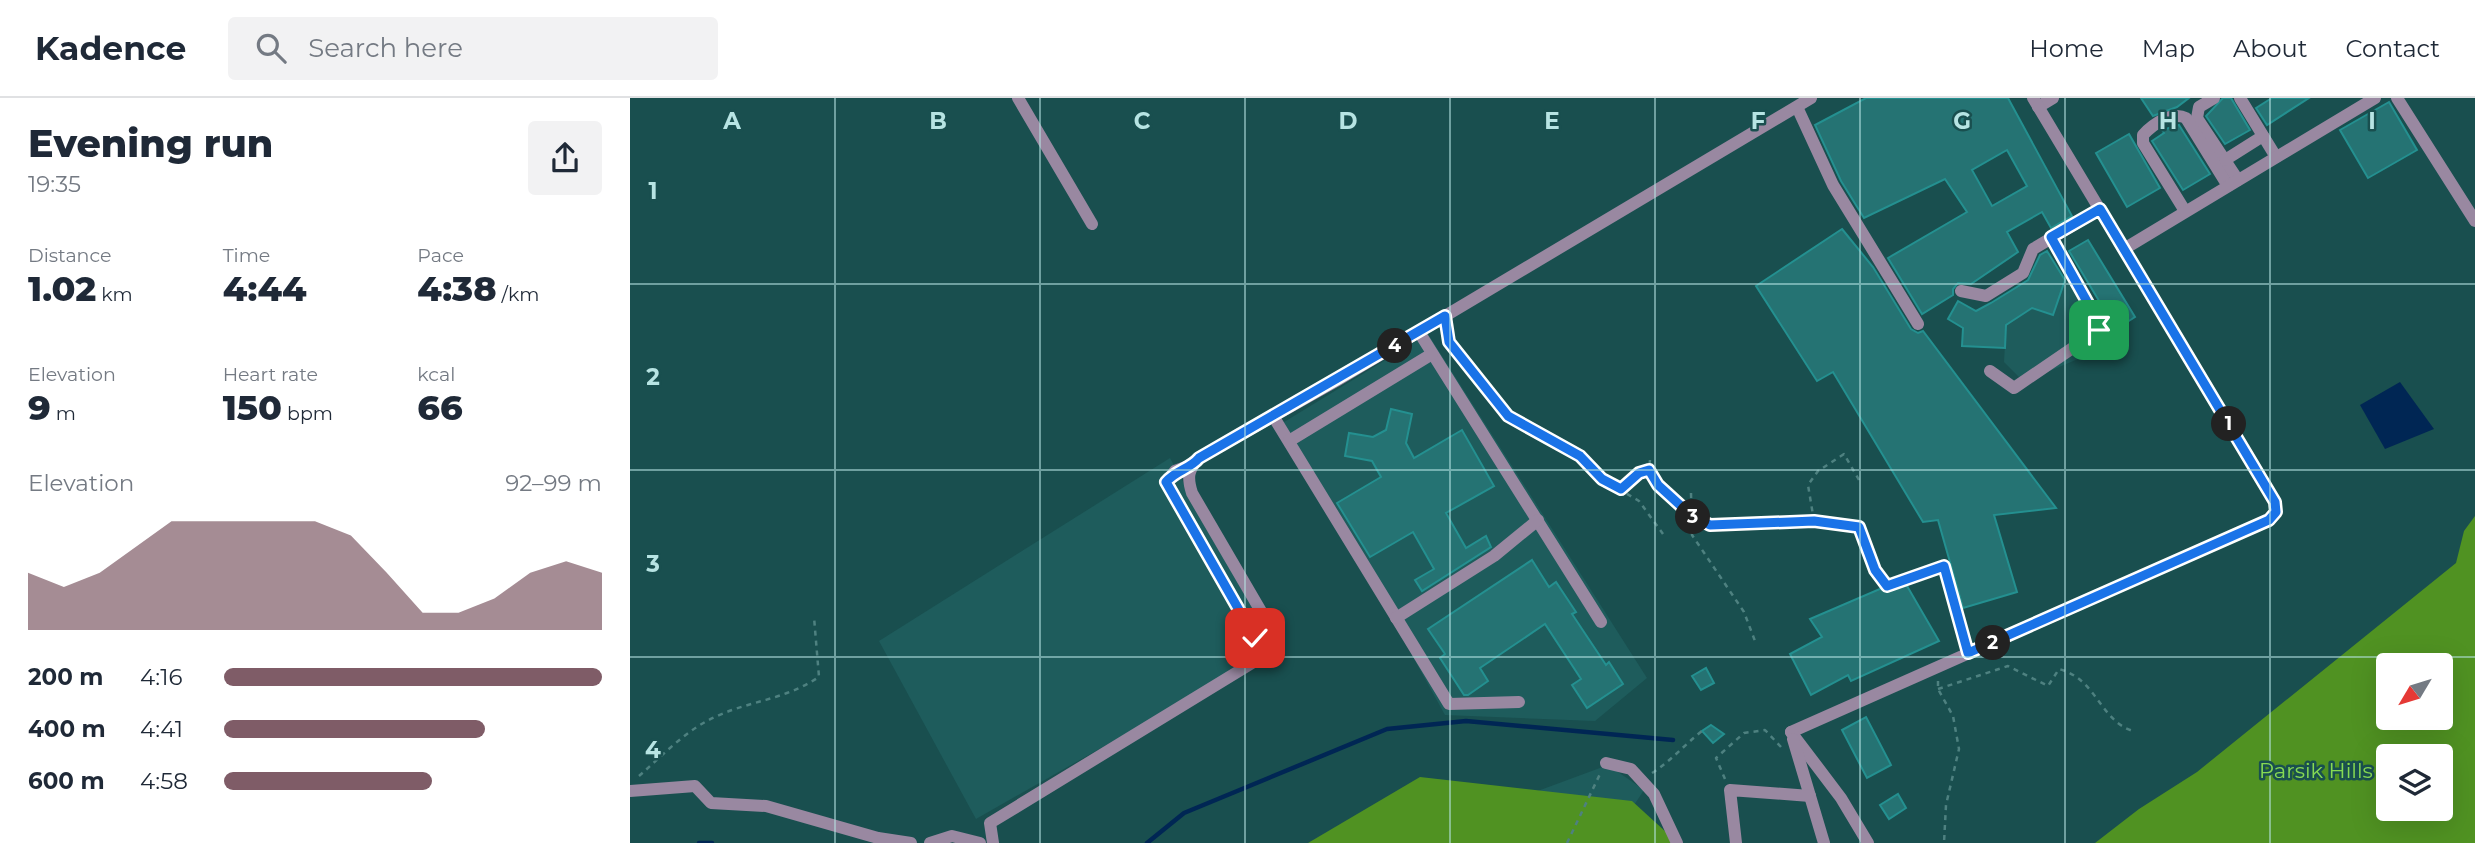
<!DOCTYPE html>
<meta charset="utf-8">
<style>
body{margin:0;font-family:Montserrat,sans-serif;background:#f2f2f3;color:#1f2937;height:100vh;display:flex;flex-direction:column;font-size:26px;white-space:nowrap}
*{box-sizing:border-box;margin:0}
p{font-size:23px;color:#747a83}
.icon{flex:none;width:38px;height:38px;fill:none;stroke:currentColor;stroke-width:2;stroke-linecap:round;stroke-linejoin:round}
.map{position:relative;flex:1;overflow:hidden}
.details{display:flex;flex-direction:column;background:#fff;width:630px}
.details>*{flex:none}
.needle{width:46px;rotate:232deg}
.controls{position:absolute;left:1746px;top:555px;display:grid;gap:14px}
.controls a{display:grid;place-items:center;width:77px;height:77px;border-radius:7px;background:#fff;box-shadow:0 7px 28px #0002;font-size:35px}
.pin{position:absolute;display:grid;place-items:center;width:60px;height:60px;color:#fff;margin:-30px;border-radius:14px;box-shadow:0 4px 10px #0006}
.km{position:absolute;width:35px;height:35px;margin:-18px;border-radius:50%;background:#222;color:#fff;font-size:19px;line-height:35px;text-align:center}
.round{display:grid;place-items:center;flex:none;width:74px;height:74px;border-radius:7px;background:#f2f2f3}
.head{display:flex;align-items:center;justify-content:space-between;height:119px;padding:0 28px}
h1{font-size:38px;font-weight:800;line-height:52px}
.metrics{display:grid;grid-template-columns:repeat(3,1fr);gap:10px;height:119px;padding:7px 28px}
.metrics div{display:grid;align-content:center}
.metrics b{font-size:35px;font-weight:800}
.metrics small{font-size:19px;font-weight:400}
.metrics p{font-size:19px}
.chart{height:196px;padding:14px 28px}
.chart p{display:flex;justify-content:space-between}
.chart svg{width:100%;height:126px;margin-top:7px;fill:#7f5c67;opacity:.7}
ul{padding:0 28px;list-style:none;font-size:23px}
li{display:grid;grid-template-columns:112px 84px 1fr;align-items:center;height:52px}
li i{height:18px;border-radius:9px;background:#7f5c67}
header{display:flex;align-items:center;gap:42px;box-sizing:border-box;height:98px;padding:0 35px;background:#fff;border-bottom:2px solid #e0e1e3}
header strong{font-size:33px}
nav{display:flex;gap:38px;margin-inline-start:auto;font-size:24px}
.search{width:490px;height:63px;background:#f2f2f3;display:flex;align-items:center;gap:18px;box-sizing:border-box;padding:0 24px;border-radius:7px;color:#747a83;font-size:26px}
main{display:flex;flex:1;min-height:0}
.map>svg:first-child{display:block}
</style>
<header>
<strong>Kadence</strong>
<div class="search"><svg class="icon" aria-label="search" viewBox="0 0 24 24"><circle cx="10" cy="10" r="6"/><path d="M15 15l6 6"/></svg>Search here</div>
<nav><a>Home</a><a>Map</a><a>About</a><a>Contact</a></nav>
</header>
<main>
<section class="details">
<div class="head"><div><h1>Evening run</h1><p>19:35</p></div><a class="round"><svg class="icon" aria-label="share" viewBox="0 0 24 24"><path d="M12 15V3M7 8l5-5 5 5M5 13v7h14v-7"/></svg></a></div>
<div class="metrics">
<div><p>Distance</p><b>1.02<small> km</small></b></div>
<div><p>Time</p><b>4:44</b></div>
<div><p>Pace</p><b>4:38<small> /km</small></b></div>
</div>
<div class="metrics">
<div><p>Elevation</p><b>9<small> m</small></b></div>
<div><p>Heart rate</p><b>150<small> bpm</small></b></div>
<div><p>kcal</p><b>66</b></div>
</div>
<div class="chart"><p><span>Elevation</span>92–99 m</p>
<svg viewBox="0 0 160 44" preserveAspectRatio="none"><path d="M0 44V24L10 29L20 24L30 15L40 6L50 6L60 6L70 6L80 6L90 11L100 24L110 38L120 38L130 33L140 24L150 20L160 24V44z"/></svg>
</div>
<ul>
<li><b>200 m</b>4:16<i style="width:100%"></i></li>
<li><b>400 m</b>4:41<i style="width:69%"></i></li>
<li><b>600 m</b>4:58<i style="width:55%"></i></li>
</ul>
</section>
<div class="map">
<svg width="1845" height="745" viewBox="0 0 1845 745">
<rect width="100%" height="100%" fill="#194f4f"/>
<!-- built -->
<g fill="#1e5c5c">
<path d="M1438 175 1488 244 1394 284 1374 264 1376 227 1402 210 1423 217Z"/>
<path d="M798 236 1017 580 965 623 815 617 767 530 646 329Z"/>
<path d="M540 360 645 551 346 721 249 543Z"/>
<path d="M978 667 1014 692 981 742 905 694Z"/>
</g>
<!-- forest -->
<g fill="#509222" fill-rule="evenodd">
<path d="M1845 418V745H1465L1509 711 1567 674 1826 465 1834 433ZM1759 567H1811V620H1759ZM1759 658H1811V710H1759Z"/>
<path d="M790 679 1002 703 1048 745H678Z"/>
</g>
<!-- water -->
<path fill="#002654" d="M1770 284 1804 331 1755 351 1730 307Z"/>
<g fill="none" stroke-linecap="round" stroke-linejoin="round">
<!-- stream -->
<g stroke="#002654" stroke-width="4.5">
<path d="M69 745H82"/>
<path d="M517 745 554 715 757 631 836 623 1043 642"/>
</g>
</g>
<!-- building -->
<g fill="#257373" stroke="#249090" stroke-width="2" fill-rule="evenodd">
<path d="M1236 0H1378L1442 118 1421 130 1412 114 1377 134 1388 154 1341 186 1328 185 1323 191V197L1292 216 1258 160 1337 114 1315 81 1234 120 1211 83 1185 27ZM1377 52 1397 88 1362 108 1342 72Z"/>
<path d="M1511 0H1559L1547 9 1523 18Z"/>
<path d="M1593 0H1601L1620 32 1595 46 1576 18Z"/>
<path d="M1642 0H1679L1637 27 1626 10Z"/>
<path d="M1759 4 1787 52 1738 80 1710 32Z"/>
<path d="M1549 27 1580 76 1553 92 1522 43 1534 35 1532 32Z"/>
<path d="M1499 36 1530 90 1497 109 1466 55Z"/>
<path d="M1212 131 1243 169 1281 231 1288 235 1293 233 1426 410 1364 417 1387 494 1333 510 1308 422 1293 424 1203 274 1187 283 1126 188Z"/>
<path d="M1458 142 1505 219 1486 231 1439 153Z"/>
<path d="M1417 153 1435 182 1423 217 1402 210 1376 227 1375 250 1332 248 1333 230 1318 221 1328 203 1346 213 1361 205 1398 182 1410 157Z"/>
<path d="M761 311 782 316 776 345 784 360 832 332 864 388 816 415 836 450 856 438 861 449 792 493 785 482 804 471 783 434 740 459 707 405 751 379 742 363 715 358 719 335 743 339 756 332Z"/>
<path d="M902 462 919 489 926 484 946 514 942 516 976 567 979 564 993 586 957 610 942 587 951 581 915 526 850 570 858 583 838 597H834L810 560 815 556 798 531Z"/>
<path d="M1273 481 1309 543 1221 583 1218 577 1181 597 1160 556 1192 539 1180 521Z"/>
<path d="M1076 570 1084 585 1071 592 1062 578Z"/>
<path d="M1236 619 1261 667 1237 680 1212 632Z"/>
<path d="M1081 627 1094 636 1083 645 1072 633Z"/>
<path d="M1268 696 1276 710 1259 721 1250 707Z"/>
</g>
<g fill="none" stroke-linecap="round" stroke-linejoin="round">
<!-- path -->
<g stroke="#4e8180" stroke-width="2.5" stroke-dasharray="5 5" stroke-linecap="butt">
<path d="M817 232 819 244 878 318 950 358 972 381 1009 403 1033 436"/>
<path d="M1019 372 1028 387 1062 418 1080 427 1184 423"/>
<path d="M1229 382 1214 356 1188 373 1178 387 1184 423 1229 429 1245 472 1257 488 1314 468 1335 543"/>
<path d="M991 391 1009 375 1019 372 1020 362"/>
<path d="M1061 395 1062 437 1114 514 1125 543"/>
<path d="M1308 583V591L1323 618 1329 651 1316 707 1314 745"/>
<path d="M1308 591 1378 568 1418 588 1429 571C1467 581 1470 623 1503 633"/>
<path d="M1022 675C1041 663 1053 648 1072 633"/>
<path d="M9 678C33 657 57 631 87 618 123 602 154 602 189 579L184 519"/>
<path d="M1095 681 1086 660 1114 635 1135 632 1151 649"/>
<path d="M937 745 970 676"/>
</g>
<!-- minor -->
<g stroke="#9988a1" stroke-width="12">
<path d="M388 0 462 126"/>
<path d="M1584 0 1569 9 1567 20 1608 82"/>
<path d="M1610 0 1646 59"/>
<path d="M1767 0 1845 123"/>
<path d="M1167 9 1203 87 1288 226"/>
<path d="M1408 9 1423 0"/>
<path d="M1595 62 1633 38"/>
<path d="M1555 113 1513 45V37C1523 26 1542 13 1556 20L1598 88"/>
<path d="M1494 151 1745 0"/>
<path d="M1331 193 1356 198 1393 175 1403 151 1470 111"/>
<path d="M789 234 971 524"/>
<path d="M1360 273 1384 290 1469 232V224L1421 139"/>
<path d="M643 318 819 606 889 604"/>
<path d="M659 343 802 256"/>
<path d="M564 366 545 373 536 384 625 540"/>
<path d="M766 520 864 458 908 422"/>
<path d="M1161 634 1639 422 1646 414 1645 404 1403 0"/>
<path d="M1161 634 1211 700 1238 745"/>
<path d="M1163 641 1194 745"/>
<path d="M976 665 1001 671 1024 696 1047 745"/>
<path d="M0 693 65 688 81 705 136 708 248 740 281 745"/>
<path d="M300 745 322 738 350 745"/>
<path d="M363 745 360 725 645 551 646 539 562 395C557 379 558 372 569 360L706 283 1181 0"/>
<path d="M1106 745 1100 692 1180 698"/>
</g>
</g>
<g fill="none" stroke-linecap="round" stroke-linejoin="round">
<defs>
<path id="route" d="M625 540 536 384C546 372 560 371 569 360L815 218 819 244 878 318 950 358 972 381 991 391 1009 375 1019 372 1028 387 1062 418 1080 427 1184 423 1229 429 1245 472 1257 488 1314 468 1338 555 1639 422 1646 414 1645 404 1470 111 1421 139 1469 225V232"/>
</defs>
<!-- route casing -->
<use href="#route" stroke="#fff" stroke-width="14"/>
<!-- route -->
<use href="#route" stroke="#1a73e8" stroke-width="9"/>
</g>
<!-- grid -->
<path fill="none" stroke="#b7e4e3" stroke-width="2" stroke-opacity="0.55" d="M205 0V745M410 0V745M615 0V745M820 0V745M1025 0V745M1230 0V745M1435 0V745M1640 0V745M0 186H1845M0 372H1845M0 559H1845"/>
<g text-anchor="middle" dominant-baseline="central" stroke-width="5" stroke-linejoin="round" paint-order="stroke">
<!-- park labels -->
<g font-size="21" fill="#86da53" stroke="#194f4f">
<text x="1686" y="672">Parsik Hills</text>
</g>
</g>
<g font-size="23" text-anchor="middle" font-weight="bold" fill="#b7e4e3" stroke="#194f4f" stroke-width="5" stroke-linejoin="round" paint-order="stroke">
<text x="102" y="31">A</text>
<text x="308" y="31">B</text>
<text x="512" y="31">C</text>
<text x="718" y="31">D</text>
<text x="922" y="31">E</text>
<text x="1128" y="31">F</text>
<text x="1332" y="31">G</text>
<text x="1538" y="31">H</text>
<text x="1742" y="31">I</text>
<text x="23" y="101">1</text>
<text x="23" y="287">2</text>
<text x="23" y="474">3</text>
<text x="23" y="660">4</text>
</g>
</svg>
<div class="controls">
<a><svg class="needle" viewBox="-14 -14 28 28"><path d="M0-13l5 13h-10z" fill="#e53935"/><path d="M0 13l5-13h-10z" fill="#747a83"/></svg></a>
<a><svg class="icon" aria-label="layers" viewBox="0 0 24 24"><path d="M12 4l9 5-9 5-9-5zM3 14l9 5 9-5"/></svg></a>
</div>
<div class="pin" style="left:1469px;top:232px;background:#1e9e55"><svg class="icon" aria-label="arrive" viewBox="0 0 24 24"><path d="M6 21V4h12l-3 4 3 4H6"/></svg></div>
<div class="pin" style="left:625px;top:540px;background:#d93025"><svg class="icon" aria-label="check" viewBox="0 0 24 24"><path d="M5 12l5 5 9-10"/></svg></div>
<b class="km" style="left:1599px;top:326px">1</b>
<b class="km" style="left:1363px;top:545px">2</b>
<b class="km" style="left:1063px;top:419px">3</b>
<b class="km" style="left:765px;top:248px">4</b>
</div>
</main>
